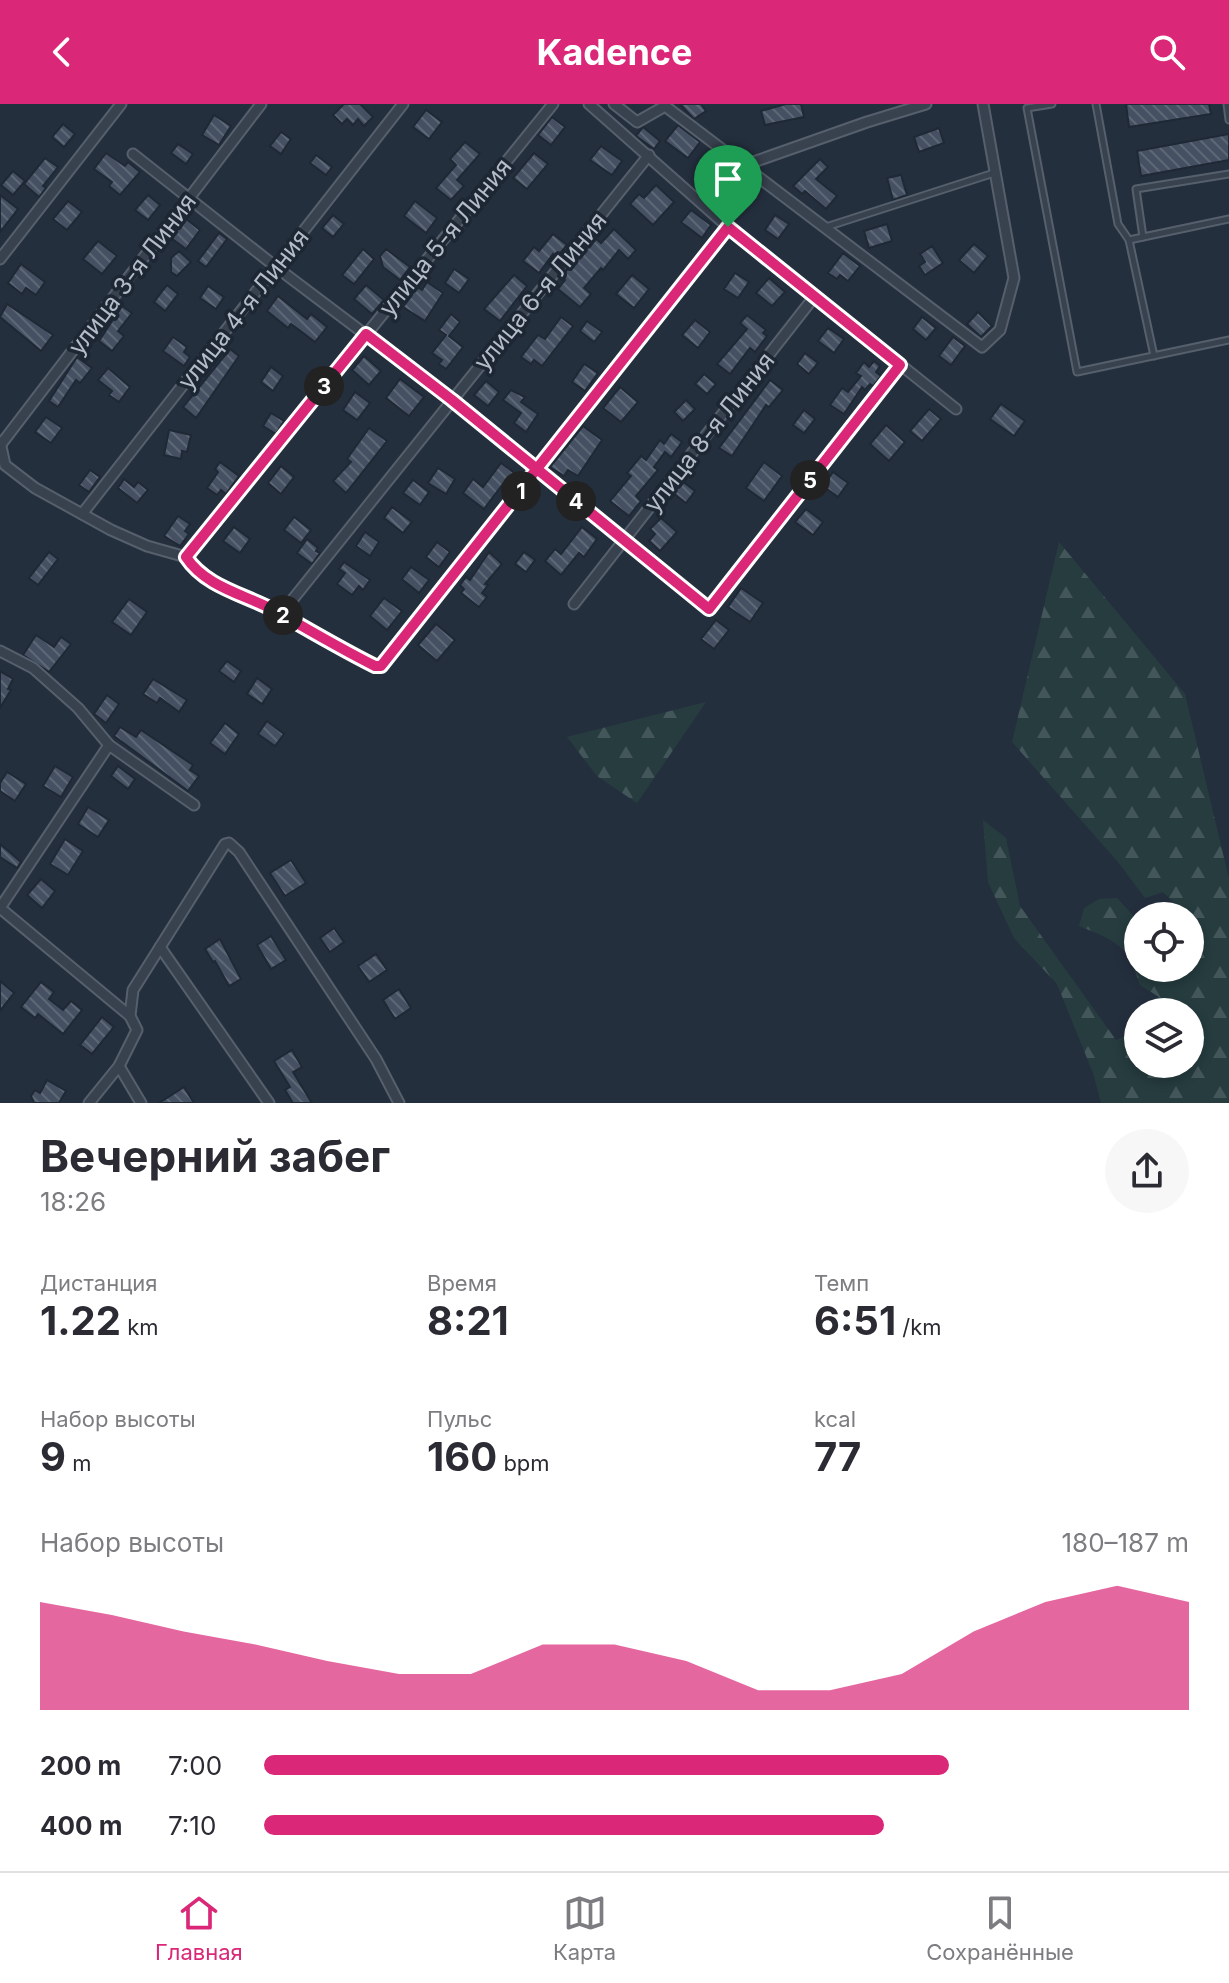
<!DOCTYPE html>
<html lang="ru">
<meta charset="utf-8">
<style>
body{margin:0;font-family:Inter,sans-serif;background:#f7f7f7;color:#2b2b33;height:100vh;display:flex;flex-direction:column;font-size:30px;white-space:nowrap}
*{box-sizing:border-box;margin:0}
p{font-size:26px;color:#7c7c81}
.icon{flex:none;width:44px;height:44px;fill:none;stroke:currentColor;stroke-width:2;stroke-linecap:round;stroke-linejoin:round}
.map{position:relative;height:999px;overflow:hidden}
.side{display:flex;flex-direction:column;background:#fff;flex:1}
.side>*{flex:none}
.buttons{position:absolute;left:1124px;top:798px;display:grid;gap:16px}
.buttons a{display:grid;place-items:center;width:80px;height:80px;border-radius:50%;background:#fff;box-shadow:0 4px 12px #0003;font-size:40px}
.pin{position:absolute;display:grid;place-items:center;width:68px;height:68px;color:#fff;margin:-82px -34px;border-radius:50% 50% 50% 0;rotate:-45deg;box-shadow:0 0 8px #0007}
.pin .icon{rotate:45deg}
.km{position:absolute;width:40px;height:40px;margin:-20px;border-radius:50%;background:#222;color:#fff;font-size:22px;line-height:40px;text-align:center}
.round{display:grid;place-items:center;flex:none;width:84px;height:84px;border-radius:42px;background:#f7f7f7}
.headline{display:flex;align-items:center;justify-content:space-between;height:136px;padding:0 40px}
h1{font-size:44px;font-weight:700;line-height:60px}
.metrics{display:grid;grid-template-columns:repeat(3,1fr);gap:12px;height:136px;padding:8px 40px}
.metrics div{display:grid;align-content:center}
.metrics b{font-size:40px;font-weight:700}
.metrics small{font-size:22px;font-weight:400}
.metrics p{font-size:22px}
.chart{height:224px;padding:16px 40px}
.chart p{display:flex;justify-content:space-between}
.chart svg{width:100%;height:144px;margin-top:8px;fill:#db2777;opacity:.7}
ul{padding:0 40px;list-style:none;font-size:26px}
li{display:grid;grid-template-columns:128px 96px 1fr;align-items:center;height:60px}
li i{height:20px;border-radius:10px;background:#db2777}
header{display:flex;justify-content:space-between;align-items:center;height:104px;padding:0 40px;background:#db2777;color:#fff;font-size:36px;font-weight:700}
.menu{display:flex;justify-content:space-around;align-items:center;height:112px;border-top:2px solid #e1e1e2;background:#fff;font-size:22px;color:#7c7c81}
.menu a{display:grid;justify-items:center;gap:4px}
.menu .on{color:#db2777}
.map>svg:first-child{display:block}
</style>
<header><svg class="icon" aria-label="back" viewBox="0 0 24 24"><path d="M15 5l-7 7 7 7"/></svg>Kadence<svg class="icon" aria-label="search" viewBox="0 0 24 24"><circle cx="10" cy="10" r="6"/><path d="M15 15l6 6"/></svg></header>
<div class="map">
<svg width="1229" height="999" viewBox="0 0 1229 999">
<defs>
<pattern id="forest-firs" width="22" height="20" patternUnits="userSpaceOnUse" patternTransform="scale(2)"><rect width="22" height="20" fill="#263c3f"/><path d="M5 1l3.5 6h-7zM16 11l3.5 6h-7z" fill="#435659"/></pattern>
<pattern id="building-back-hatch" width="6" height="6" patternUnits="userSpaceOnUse" patternTransform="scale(2)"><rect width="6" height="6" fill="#455162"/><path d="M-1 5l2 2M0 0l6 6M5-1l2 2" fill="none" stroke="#5d6877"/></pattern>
</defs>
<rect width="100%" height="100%" fill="#242f3e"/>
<!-- forest -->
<g fill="url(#forest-firs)">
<path d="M1059 438 1185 590 1229 775V999H1101L1093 969 1057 880 1014 834 988 778 983 716 1006 734 1020 802 1116 936 1138 926V960H1190V908H1151L1159 893 1140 881C1127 840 1118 838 1079 822L1084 804 1099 795 1117 794 1138 817V864H1190V812H1176L1177 802 1163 788 1145 794 1118 758 1012 638Z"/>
<path d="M706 598 637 699 597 672 567 633Z"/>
</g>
<!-- building -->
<g fill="url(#building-back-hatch)" stroke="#1f2835" stroke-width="2">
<path d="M344 0H360L373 13 364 22 358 15 353 21 347 15 342 20 333 11Z"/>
<path d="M680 0H701L706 7 694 15Z"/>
<path d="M786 0H801L804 13 765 21 761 7Z"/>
<path d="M1126 0H1209L1211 10 1129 23Z"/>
<path d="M426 6 442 18 429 35 413 23Z"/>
<path d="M214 11 231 22 219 41 202 31Z"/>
<path d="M552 13 565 23 551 41 538 31Z"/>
<path d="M63 20 75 30 64 43 52 33Z"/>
<path d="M678 21 700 38 688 54 665 37Z"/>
<path d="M643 23 660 37 654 45 636 32Z"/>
<path d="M939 24 944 39 919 48 914 33Z"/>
<path d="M281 28 291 35 281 50 270 42Z"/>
<path d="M1229 30V56L1141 72 1137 47Z"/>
<path d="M465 38 480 50 457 76 464 82 451 96 436 84 456 61 450 55Z"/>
<path d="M178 40 193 50 186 60 171 49Z"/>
<path d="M601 42 622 57 612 71 590 56Z"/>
<path d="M106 49 125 62 128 58 140 68 120 91 109 82 112 78 94 65Z"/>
<path d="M534 49 548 60 527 85 513 74Z"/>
<path d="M316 51 332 63 326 71 310 59Z"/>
<path d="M45 54 58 63 43 82 46 84 39 93 24 80Z"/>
<path d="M820 55 828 63 816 75 837 92 826 105 805 87 802 90 793 82Z"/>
<path d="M716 56 726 66 716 77 706 68Z"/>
<path d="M13 67 25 77 13 91 1 81Z"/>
<path d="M901 71 907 91 893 96 887 74Z"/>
<path d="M656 81 674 98 653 121 630 100 639 90 644 94Z"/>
<path d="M0 91 18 105 0 128Z"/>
<path d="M148 91 160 101 148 116 135 106Z"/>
<path d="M68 97 82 108 67 126 53 115Z"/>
<path d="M415 97 437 114 426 129 404 112Z"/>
<path d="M691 106 711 121 702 134 681 118Z"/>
<path d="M333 111 344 120 333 133 322 124Z"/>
<path d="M775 111 789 120 778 135 765 126Z"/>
<path d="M185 114 200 126 186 145 171 134Z"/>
<path d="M887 120 892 137 869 144 864 127Z"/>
<path d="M614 125 636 146 628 155 619 146 603 166 601 164 584 184 591 190 580 203 558 185 565 176 561 173 594 133 601 139Z"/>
<path d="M219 129 227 135 206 163 198 157Z"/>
<path d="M553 130 567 141 557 153 553 150 539 169 523 157 534 143 539 147Z"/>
<path d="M98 137 117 152 102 170 83 155Z"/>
<path d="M974 140 988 152 974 169 959 156Z"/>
<path d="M932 142 943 159 925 171 919 162 925 158 920 150Z"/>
<path d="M363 145 374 155 354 180 342 171Z"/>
<path d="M386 145 410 163 400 176 383 163 380 152Z"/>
<path d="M179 147 191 158 177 172 171 168V154Z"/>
<path d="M843 149 860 162 848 177 840 171 837 175 828 169Z"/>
<path d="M21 160 45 178 36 191 26 184 22 190 8 179Z"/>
<path d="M454 165 469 175 459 189 445 179Z"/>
<path d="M735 169 749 178 738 194 724 185Z"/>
<path d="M514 171 527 182 500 217 484 205Z"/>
<path d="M632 171 649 185 634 204 616 190Z"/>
<path d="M769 174 785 188 772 202 756 189Z"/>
<path d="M427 178 443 189 425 217 403 203 417 183 422 186Z"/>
<path d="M167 181 178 190 165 207 154 198Z"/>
<path d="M366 181 384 196 372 210 354 195Z"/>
<path d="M208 182 224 193 216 205 200 194Z"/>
<path d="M278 192 307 215 311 210 327 223 315 238 291 220 288 224 267 207Z"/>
<path d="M7 200 53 231 41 247 0 213Z"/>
<path d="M122 202 132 209 118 227 124 232 112 247 99 237Z"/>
<path d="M978 208 992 222 981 233 967 220Z"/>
<path d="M451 210 460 218 449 232 463 243 446 265 439 260 442 256 432 249 446 231 439 226Z"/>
<path d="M747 211 766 226 763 229 767 232 755 248 750 244 730 270 717 260 747 225 740 219Z"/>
<path d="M561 213 573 222 542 262 534 256 531 260 521 253 538 231 545 235Z"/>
<path d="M922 213 936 224 926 236 913 225Z"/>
<path d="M695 216 710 228 698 244 682 231Z"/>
<path d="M587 217 602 228 594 238 580 227Z"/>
<path d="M828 224 844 235 834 249 818 237Z"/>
<path d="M173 233 187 243 184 248 190 253 184 262 163 247Z"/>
<path d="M953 233 965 242 951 261 939 252Z"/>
<path d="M230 245 239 252 196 314 183 303Z"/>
<path d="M805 249 818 259 809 270 797 260Z"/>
<path d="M364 252 381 267 369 281 352 266Z"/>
<path d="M77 253 92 264 80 279 76 276 58 303 49 297Z"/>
<path d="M874 257 880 262 876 268 881 272 873 282 870 280 865 286 862 283 844 310 830 301 842 284 848 288 861 272 856 269 864 258 869 263Z"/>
<path d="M584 260 598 269 585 287 572 278Z"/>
<path d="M271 263 283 272 273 287 261 278Z"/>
<path d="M108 264 130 283 119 298 109 291 112 287 98 276Z"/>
<path d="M704 270 716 280 707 290 695 280Z"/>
<path d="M400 275 424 293 409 312 386 294Z"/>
<path d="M770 276 783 286 769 303 766 301 732 352 719 344Z"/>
<path d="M486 277 499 288 488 302 474 291Z"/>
<path d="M620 283 638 298 621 318 603 304Z"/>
<path d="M511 286 525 293 521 298 538 310 526 328 514 319 521 309 503 296Z"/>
<path d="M355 288 370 299 357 316 343 306Z"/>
<path d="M686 296 695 305 683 317 674 308Z"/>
<path d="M1001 300 1025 317 1014 332 990 315Z"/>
<path d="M929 305 941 315 922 337 910 327Z"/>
<path d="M804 306 815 315 804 329 793 321Z"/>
<path d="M271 309 284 317 276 330 263 322Z"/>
<path d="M46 313 62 324 51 339 35 328Z"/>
<path d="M886 321 905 338 889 357 870 340Z"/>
<path d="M583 322 602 336 578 372 568 366 564 372 550 363Z"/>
<path d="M369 324 387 337 346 389 333 377 351 358 347 355Z"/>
<path d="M169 326 191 331 187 348 182 347 181 355 164 351Z"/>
<path d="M671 330 682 338 671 353 665 348 654 363 658 366 636 392 641 397 629 412 610 397 631 372 627 369 641 352 646 356 660 336 664 340Z"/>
<path d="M220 358 239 372 226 390 221 386 217 391 207 384 218 368 215 365Z"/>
<path d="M764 358 782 372 764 397 746 384Z"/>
<path d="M501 359 520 373 510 385 503 380 484 405 463 389 473 375 483 383Z"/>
<path d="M281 362 294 373 281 390 268 379Z"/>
<path d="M438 364 455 375 446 390 428 379Z"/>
<path d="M90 366 100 373 89 388 79 381Z"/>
<path d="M833 368 848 379 838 393 823 382Z"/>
<path d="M124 375 134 383 138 378 148 386 137 399 118 384Z"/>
<path d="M413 376 429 388 420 401 403 389Z"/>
<path d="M682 377 695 387 686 399 673 389Z"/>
<path d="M392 403 412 418 403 429 384 414Z"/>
<path d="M806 405 823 418 813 431 795 418Z"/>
<path d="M178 412 190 420 185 427 189 430 180 442 164 432Z"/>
<path d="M294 413 311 426 301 439 284 426Z"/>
<path d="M661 414 677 428 660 447 649 437 655 430 650 425Z"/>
<path d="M234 423 250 435 240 449 223 437Z"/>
<path d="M582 423 597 435 584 453 579 449 561 471 545 457 555 445 561 450Z"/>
<path d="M365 428 379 438 370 452 356 442Z"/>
<path d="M307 435 318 444 316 447 320 449 312 460 297 449Z"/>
<path d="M437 438 450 448 439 463 426 453Z"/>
<path d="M49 448 58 455 38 481 29 474Z"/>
<path d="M489 448 502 460 485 480 488 481 482 489 487 493 479 503 461 489 464 485 460 481 466 473 470 476Z"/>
<path d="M524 448 535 456 526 468 515 460Z"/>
<path d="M344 458 370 476 363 486 359 482 352 491 337 480 345 469 339 465Z"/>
<path d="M411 463 429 476 419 489 402 475Z"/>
<path d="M741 484 763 499 750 518 728 503Z"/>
<path d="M384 494 402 507 387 526 370 512Z"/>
<path d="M129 495 147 508 131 531 112 518Z"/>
<path d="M716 516 729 526 714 545 701 535Z"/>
<path d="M436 520 455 536 437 557 418 541Z"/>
<path d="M36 531 54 543 61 533 71 540 49 568 23 551Z"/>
<path d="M227 557 241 567 234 578 219 567Z"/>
<path d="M0 567 13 575 8 585 11 586 0 604Z"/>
<path d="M257 574 272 585 262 600 247 590Z"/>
<path d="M153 575 187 596 179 608 160 594 157 599 143 590Z"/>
<path d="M107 591 119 600 106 619 94 610Z"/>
<path d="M267 617 284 630 275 642 258 630Z"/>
<path d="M225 619 239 630 225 650 210 639Z"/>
<path d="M120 623 136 633 141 626 193 661 190 666 199 672 188 687 114 632Z"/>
<path d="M55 662 73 673 61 693 43 682Z"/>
<path d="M118 662 135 675 128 685 111 672Z"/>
<path d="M7 668 26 680 15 697 0 687V679Z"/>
<path d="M88 703 109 716 98 733 78 720Z"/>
<path d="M65 735 83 747 68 771 50 760Z"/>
<path d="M0 740 21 758 17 764 0 753Z"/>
<path d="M291 756 306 779 285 792 270 769Z"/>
<path d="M41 775 55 787 42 804 27 791Z"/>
<path d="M334 824 344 838 330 848 320 834Z"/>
<path d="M271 832 286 856 271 865 257 841Z"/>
<path d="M220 835 241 875 229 882 215 857 213 858 205 845Z"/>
<path d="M376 850 387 866 369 878 358 862Z"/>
<path d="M0 877 14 889 0 907Z"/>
<path d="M41 878 54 888 49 895 63 906 71 897 82 906 63 930 38 910 35 914 21 903Z"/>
<path d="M399 885 411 904 395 915 383 896Z"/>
<path d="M102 913 114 923 92 950 80 941Z"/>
<path d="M292 946 302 963 293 968 312 999H293L285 986 290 983 274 957Z"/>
<path d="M47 976 66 987 59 999H34L31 992 35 986 40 989Z"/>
<path d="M184 983 194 999H159Z"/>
</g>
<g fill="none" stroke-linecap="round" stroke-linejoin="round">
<defs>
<g id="lane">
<path d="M1052 0 1027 4 1077 268 1229 236"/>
<path d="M1096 0 1118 120 1129 136 1154 252"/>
<path d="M1227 0 1229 16"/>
<path d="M826 123 994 69"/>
<path d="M1143 133 1136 85 1229 70"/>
<path d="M1129 136 1229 115"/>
</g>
<g id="street">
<path d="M589 0 728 123 956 305"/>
<path d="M614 0 637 18 665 2 982 243 1000 226 1014 174 983 0"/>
<path d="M133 50 276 163 452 296 709 505 900 261"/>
<path d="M745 61 867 18 926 0"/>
<path d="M0 155 121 0"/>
<path d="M0 338 5 361 35 384 111 426 147 442 186 453C207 485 249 491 281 510 312 528 343 545 375 562H381L728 123"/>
<path d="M2 339 261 0"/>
<path d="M82 410 403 0"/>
<path d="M186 453 553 0"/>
<path d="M574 500 814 193"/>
<path d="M281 510 649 51"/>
<path d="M0 547 33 564 78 604 109 641 194 701"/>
<path d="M0 804 109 641"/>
<path d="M0 804 130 912"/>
<path d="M160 843 269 999"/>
<path d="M119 962 141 999"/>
<path d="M89 999 119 962 137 926 130 912 133 886 225 740 229 739 239 748 376 955 399 999"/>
</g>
</defs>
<!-- lane casing -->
<use href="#lane" stroke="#565f6c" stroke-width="9"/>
<!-- street casing -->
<use href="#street" stroke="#565f6c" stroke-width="13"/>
<!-- lane -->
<use href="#lane" stroke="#38414e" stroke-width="5"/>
<!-- street -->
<use href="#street" stroke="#38414e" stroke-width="9"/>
</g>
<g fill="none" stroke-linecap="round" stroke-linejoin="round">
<defs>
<path id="route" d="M728 123 381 562H375C343 546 312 528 281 510 249 491 207 485 186 453L366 230 452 296 709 505 900 261 728 123"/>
</defs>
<!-- route casing -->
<use href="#route" stroke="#fff" stroke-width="16"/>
<!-- route -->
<use href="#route" stroke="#db2777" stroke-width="10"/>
</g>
<g text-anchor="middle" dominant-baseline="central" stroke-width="7" stroke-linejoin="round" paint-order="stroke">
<!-- street labels -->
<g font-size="24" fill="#b4bcc9" stroke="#1d2633">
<text transform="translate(445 133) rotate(-51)">улица 5-я Линия</text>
<text transform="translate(132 170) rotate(-53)">улица 3-я Линия</text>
<text transform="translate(540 187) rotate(-51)">улица 6-я Линия</text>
<text transform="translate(243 205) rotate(-52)">улица 4-я Линия</text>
<text transform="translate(709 328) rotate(-52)">улица 8-я Линия</text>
</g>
</g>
</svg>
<div class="buttons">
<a><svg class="icon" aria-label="locate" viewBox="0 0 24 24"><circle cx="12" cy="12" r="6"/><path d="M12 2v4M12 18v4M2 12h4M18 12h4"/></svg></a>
<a><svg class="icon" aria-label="layers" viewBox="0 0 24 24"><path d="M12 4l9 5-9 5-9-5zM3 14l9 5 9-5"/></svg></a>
</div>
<div class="pin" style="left:728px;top:123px;background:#1e9e55"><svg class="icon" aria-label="arrive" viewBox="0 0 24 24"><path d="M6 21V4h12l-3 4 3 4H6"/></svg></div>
<b class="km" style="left:521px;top:387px">1</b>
<b class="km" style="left:283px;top:511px">2</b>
<b class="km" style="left:324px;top:282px">3</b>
<b class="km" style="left:576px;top:397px">4</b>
<b class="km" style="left:810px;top:376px">5</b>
</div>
<section class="side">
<div class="headline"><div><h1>Вечерний забег</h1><p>18:26</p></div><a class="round"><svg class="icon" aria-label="share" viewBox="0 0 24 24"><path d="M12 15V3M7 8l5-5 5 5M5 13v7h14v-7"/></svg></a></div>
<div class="metrics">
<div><p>Дистанция</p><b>1.22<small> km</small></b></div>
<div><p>Время</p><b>8:21</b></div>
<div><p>Темп</p><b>6:51<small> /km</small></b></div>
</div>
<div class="metrics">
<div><p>Набор высоты</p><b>9<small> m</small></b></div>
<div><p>Пульс</p><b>160<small> bpm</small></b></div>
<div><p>kcal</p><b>77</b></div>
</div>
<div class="chart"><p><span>Набор высоты</span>180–187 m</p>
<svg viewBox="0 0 160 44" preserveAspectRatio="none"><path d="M0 44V11L10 15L20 20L30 24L40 29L50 33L60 33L70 24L80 24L90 29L100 38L110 38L120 33L130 20L140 11L150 6L160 11V44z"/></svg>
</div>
<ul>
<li><b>200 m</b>7:00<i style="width:74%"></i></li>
<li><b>400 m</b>7:10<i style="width:67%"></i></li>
</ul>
</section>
<nav class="menu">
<a class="on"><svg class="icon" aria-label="home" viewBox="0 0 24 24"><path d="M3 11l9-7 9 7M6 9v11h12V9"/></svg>Главная</a>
<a><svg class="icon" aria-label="map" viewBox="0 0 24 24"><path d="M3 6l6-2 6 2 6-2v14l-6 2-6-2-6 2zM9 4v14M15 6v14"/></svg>Карта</a>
<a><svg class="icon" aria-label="saved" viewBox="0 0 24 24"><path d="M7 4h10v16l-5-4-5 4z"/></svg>Сохранённые</a>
</nav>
